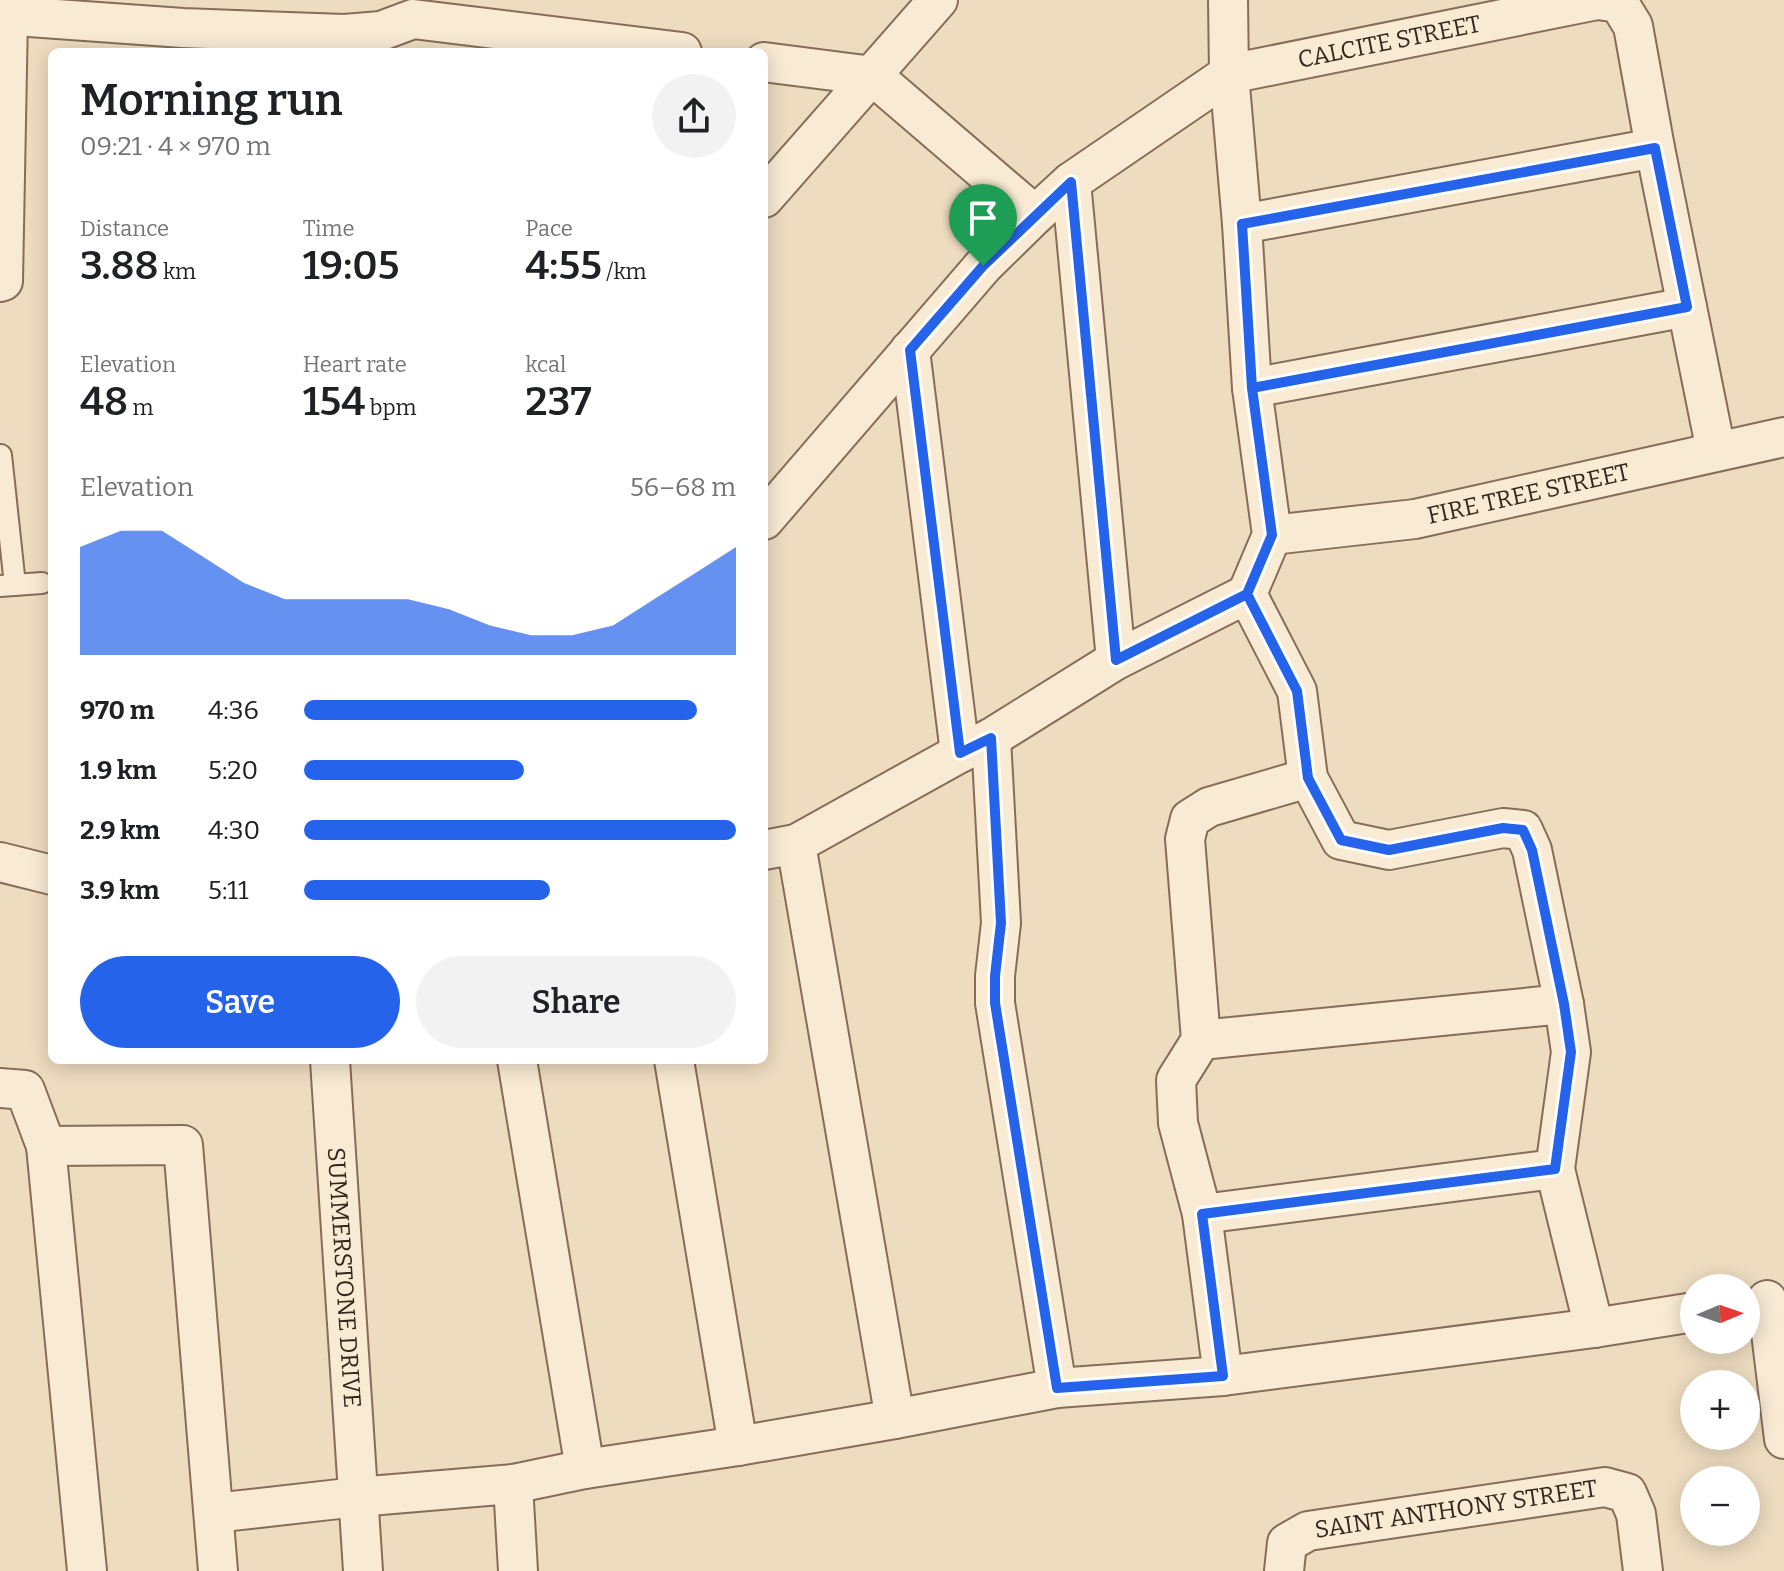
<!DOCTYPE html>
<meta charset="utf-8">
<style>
body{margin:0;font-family:Bitter,serif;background:#f2f2f2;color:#202124;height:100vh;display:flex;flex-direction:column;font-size:30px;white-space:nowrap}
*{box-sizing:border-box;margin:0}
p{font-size:26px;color:#757577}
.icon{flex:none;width:44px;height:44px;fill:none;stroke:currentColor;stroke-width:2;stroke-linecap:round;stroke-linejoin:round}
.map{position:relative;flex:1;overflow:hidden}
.sheet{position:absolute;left:48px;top:48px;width:720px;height:1016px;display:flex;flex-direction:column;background:#fff;border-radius:12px;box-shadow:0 4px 20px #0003}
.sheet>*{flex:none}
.needle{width:52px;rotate:88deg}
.tools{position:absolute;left:1680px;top:1274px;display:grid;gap:16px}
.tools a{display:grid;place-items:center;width:80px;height:80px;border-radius:50%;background:#fff;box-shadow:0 4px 20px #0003;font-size:40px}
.pin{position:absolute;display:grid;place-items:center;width:68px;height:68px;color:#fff;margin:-82px -34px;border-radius:50% 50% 50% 0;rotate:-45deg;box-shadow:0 0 8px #0007}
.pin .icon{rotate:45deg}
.round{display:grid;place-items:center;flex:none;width:84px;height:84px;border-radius:42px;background:#f2f2f2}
.head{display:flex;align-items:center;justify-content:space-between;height:136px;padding:0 32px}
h1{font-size:44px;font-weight:600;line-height:60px}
.metrics{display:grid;grid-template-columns:repeat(3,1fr);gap:12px;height:136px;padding:8px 32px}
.metrics div{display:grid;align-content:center}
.metrics b{font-size:40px;font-weight:600}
.metrics small{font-size:22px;font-weight:400}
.metrics p{font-size:22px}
.chart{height:224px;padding:16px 32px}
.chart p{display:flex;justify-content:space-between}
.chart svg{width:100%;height:144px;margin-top:8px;fill:#2563eb;opacity:.7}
.cta{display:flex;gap:16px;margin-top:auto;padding:16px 32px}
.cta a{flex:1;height:92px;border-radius:48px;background:#2563eb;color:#fff;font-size:32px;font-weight:600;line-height:92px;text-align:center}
.cta a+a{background:#f2f2f2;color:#202124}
ul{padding:0 32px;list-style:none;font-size:26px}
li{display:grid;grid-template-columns:128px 96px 1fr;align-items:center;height:60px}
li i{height:20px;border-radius:10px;background:#2563eb}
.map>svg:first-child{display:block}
</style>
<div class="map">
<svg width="1784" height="1571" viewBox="0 0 1784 1571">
<rect width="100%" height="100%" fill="#eddcc0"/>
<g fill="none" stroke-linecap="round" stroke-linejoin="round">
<defs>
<g id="lane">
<path d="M1 455 15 585"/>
<path d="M0 586 42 583"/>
</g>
<g id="street">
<path d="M1228 0 1229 74 1242 224 1252 388 1272 535 1247 594"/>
<path d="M1598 0 1619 3 1633 26 1655 148 1716 451"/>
<path d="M0 15 183 28 344 34 381 31 413 19 682 52"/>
<path d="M764 62 873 76"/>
<path d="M873 76 1035 215"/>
<path d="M1071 182 1116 660"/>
<path d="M764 198 938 0"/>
<path d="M1242 224 1655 148"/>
<path d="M0 282 3 281 8 16"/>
<path d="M910 350 960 753"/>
<path d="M1252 388 1687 307"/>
<path id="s1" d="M764 520 983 266 1035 215 1071 182 1229 74 1597 0"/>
<path id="s2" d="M1272 535 1415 519 1784 437"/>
<path d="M1247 594 1297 691 1308 778 1341 840 1389 850 1503 828 1523 830 1532 850 1564 1004 1571 1052 1555 1169 1594 1328"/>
<path d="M991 738 1001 923 995 976V1003L1057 1388"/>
<path d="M796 844 895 1419"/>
<path d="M764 850 796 844 960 753 991 738 1116 660 1247 594"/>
<path d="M0 862 52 875"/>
<path d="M1201 1040 1564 1004"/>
<path id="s3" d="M330 1060 363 1571"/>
<path d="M517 1060 585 1469"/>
<path d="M674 1060 738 1446"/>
<path d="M0 1088 25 1090 46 1146 183 1145 218 1571"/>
<path d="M46 1146 87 1571"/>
<path d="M1202 1214 1555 1169"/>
<path d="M1767 1300 1784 1439"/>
<path d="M1223 1376 1202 1214 1178 1123 1176 1080 1201 1040 1185 839 1190 819 1209 807 1308 778"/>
<path d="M513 1484 518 1571"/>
<path d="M214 1513 357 1497 513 1484 585 1469 738 1446 895 1419 1057 1388 1223 1376 1594 1328 1694 1312"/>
<path id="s4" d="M1284 1571 1287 1543 1308 1531 1605 1487 1627 1493 1636 1514 1643 1571"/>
</g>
</defs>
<!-- lane casing -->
<use href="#lane" stroke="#866d58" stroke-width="24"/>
<!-- street casing -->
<use href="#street" stroke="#866d58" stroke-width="42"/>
<!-- lane -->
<use href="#lane" stroke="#f8ead3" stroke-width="20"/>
<!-- street -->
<use href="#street" stroke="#f8ead3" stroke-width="38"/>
</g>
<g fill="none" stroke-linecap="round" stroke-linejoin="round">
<defs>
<path id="route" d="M983 266 910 350 960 753 991 738 1001 923 995 976V1003L1057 1388 1223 1376 1202 1214 1555 1169 1571 1052 1564 1004 1532 850 1523 830 1503 828 1389 850 1341 840 1308 778 1297 691 1247 594 1272 535 1252 388 1687 307 1655 148 1242 224 1252 388 1272 535 1247 594 1116 660 1071 182 983 266"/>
</defs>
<!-- route casing -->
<use href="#route" stroke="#fff" stroke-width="16"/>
<!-- route -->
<use href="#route" stroke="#2563eb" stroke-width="10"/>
</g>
<g text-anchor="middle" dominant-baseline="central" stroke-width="6" stroke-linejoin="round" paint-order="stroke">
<!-- street labels -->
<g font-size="24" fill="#35261c" stroke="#f5e7cf">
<text stroke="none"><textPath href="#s1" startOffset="812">CALCITE STREET</textPath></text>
<text stroke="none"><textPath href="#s2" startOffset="260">FIRE TREE STREET</textPath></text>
<text stroke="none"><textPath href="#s3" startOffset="218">SUMMERSTONE DRIVE</textPath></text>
<text stroke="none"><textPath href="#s4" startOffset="202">SAINT ANTHONY STREET</textPath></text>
</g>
</g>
</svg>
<div class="tools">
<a><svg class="needle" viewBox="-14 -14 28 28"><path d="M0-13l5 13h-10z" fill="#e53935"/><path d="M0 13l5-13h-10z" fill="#757577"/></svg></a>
<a>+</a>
<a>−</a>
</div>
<div class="pin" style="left:983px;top:266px;background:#1e9e55"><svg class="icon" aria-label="arrive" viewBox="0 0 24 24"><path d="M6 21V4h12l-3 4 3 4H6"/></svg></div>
<section class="sheet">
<div class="head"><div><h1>Morning run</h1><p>09:21 · 4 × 970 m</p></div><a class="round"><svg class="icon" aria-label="share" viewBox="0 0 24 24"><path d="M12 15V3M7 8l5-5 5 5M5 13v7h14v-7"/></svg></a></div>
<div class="metrics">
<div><p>Distance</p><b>3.88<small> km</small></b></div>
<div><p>Time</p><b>19:05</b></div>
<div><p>Pace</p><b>4:55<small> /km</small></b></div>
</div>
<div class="metrics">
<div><p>Elevation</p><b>48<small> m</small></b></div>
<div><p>Heart rate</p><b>154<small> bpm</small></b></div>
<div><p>kcal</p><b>237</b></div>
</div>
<div class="chart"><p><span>Elevation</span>56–68 m</p>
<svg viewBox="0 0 160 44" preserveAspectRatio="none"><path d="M0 44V11L10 6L20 6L30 14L40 22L50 27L60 27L70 27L80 27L90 30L100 35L110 38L120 38L130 35L140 27L150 19L160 11V44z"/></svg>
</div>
<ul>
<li><b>970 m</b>4:36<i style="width:91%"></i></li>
<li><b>1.9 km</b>5:20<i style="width:51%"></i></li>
<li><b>2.9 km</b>4:30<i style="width:100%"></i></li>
<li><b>3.9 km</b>5:11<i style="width:57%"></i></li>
</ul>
<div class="cta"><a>Save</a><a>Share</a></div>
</section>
</div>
